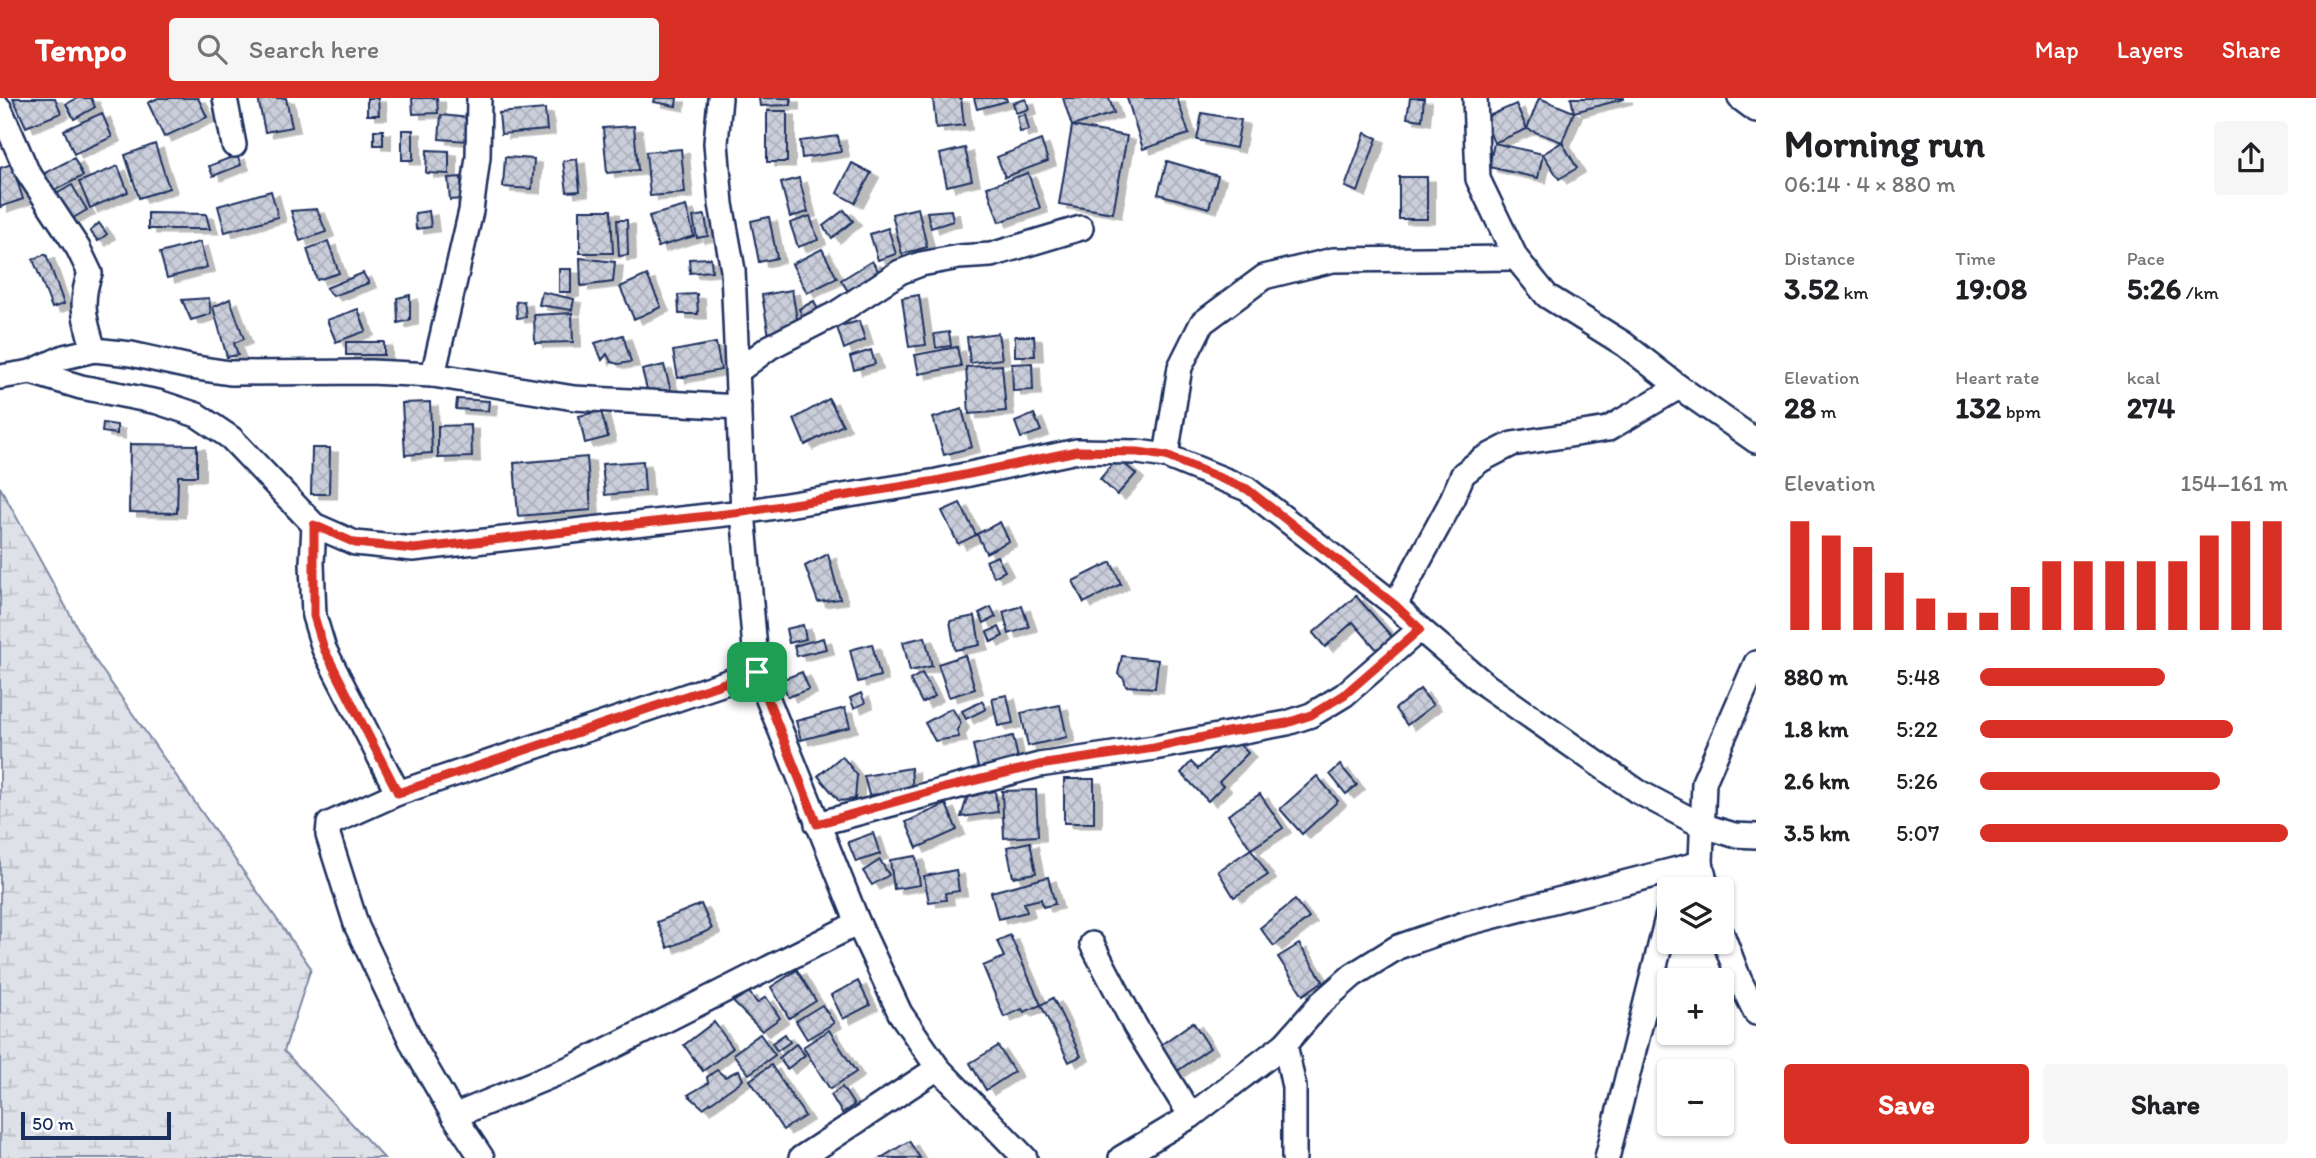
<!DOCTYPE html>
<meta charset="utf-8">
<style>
body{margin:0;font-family:Itim,sans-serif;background:#f6f6f6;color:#202124;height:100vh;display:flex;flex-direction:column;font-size:26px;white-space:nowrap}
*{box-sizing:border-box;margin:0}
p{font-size:23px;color:#757577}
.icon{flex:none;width:38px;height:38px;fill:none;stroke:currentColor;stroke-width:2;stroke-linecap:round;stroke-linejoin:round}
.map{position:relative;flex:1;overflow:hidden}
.sheet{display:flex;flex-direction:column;background:#fff;width:560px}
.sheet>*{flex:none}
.controls{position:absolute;left:1657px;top:779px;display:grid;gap:14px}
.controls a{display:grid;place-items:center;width:77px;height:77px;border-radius:7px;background:#fff;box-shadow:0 2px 5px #0004;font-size:35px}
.scale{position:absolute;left:21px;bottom:18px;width:150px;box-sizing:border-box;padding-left:7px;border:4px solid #1b2f5e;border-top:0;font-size:19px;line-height:24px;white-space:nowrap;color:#1b2f5e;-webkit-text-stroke:5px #fff;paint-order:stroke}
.pin{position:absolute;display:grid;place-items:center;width:60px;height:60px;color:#fff;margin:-30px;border-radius:14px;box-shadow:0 4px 10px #0006}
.round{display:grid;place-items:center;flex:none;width:74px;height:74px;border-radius:7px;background:#f6f6f6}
.head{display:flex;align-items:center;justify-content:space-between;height:119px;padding:0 28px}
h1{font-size:38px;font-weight:800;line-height:52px}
.figures{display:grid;grid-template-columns:repeat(3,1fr);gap:10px;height:119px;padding:7px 28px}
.figures div{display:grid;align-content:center}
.figures b{font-size:30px;font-weight:800}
.figures small{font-size:19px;font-weight:400}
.figures p{font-size:19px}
.chart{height:196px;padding:14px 28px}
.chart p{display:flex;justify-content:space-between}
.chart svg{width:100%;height:126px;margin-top:7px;stroke:#d93025;stroke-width:6}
.action{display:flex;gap:14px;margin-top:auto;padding:14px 28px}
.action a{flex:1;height:80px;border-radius:7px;background:#d93025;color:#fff;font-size:28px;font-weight:800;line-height:80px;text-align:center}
.action a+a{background:#f6f6f6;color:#202124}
ul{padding:0 28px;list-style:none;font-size:23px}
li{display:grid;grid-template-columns:112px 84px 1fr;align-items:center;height:52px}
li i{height:18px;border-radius:9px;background:#d93025}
header{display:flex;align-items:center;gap:42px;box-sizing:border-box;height:98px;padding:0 35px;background:#d93025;color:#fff}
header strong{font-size:33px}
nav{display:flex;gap:38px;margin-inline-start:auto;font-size:24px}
.search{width:490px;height:63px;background:#f6f6f6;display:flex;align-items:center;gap:18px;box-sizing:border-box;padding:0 24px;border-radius:7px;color:#757577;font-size:26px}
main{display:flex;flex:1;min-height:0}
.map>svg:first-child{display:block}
</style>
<header>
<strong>Tempo</strong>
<div class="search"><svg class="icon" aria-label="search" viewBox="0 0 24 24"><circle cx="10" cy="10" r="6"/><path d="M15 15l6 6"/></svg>Search here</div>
<nav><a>Map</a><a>Layers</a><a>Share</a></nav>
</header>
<main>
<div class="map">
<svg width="1756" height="1060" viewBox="0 0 1756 1060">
<defs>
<pattern id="wetland-marsh" width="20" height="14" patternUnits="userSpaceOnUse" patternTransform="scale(1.75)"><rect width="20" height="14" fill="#dee1e7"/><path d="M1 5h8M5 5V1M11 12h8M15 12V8" fill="none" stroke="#bec1c9"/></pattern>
<pattern id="building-cross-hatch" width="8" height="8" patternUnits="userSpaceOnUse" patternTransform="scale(1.75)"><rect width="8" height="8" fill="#caceda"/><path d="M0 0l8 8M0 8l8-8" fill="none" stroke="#adb1be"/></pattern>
<filter id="shadow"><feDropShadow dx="8" dy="4.5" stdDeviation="0" flood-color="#0004"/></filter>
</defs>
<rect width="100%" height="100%" fill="#fff"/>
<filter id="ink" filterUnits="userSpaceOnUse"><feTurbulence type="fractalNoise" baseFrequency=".0143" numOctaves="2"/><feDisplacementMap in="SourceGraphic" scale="14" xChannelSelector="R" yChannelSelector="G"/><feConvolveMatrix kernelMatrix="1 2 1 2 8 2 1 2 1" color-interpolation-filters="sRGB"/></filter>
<g filter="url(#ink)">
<!-- wetland -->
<path fill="url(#wetland-marsh)" stroke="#7c88a2" stroke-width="2" d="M0 389 95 562 311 870 284 953 384 1060H0Z"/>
<!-- building -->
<g fill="url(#building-cross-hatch)" stroke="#1b2f5e" stroke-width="2" filter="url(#shadow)">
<path d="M13 0H55L61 15 26 29Z"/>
<path d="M77 0H91L95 9 74 21 66 6Z"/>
<path d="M158 0H198L207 19 164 39 148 5Z"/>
<path d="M258 0H286L292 29 265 34Z"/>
<path d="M367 0H378L379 17H367Z"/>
<path d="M412 0H437L438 15 413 16Z"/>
<path d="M655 0H677L676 8 654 4Z"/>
<path d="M759 0H791V7L760 8Z"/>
<path d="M933 0H961L964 27 936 30Z"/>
<path d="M974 0H1006L1007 3 977 11Z"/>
<path d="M1063 0H1109L1114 15 1072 28Z"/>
<path d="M1127 0H1177L1189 36 1143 51Z"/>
<path d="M1410 0H1424L1422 22 1407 20Z"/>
<path d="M1539 0 1574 14 1562 44 1527 31Z"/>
<path d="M1571 0H1624V1L1574 14Z"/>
<path d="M1026 1 1029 11 1016 15 1013 5Z"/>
<path d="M1516 6 1527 31 1494 45 1484 20Z"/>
<path d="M545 11 547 32 501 36 499 15Z"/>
<rect x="767" y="13" width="20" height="51"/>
<path d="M102 15 112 39 74 56 64 32Z"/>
<path d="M1202 15 1241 22 1236 50 1197 42Z"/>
<path d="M1025 16 1029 32 1020 34 1017 18Z"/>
<path d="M441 17 469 20 468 43 439 41Z"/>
<path d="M634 28 638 72 607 75 603 30Z"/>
<path d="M1072 28 1127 38 1113 115 1059 106Z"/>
<rect x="374" y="32" width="9" height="15"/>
<rect x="402" y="32" width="11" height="30"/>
<path d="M1365 35 1377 40 1358 94 1345 89Z"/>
<path d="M838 38 841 54 802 60 800 43Z"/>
<path d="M1041 42 1048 63 1005 79 997 59Z"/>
<path d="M1562 44 1577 70 1559 81 1543 56Z"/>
<path d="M1494 45 1543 56 1538 80 1489 69Z"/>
<path d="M155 46 169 90 139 100 125 57Z"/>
<path d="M965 50 972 82 947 88 940 56Z"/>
<path d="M681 51 685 95 650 98 646 54Z"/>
<path d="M427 52 449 53V76L426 75Z"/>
<path d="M237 57 241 67 213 78 209 68Z"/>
<path d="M505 59 534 61 532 91 503 89Z"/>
<path d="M74 60 83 78 51 94 43 76Z"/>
<path d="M577 61 580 93 567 94 563 63Z"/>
<path d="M1167 63 1218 78 1209 110 1158 96Z"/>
<path d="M852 65 871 75 855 105 837 95Z"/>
<path d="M12 66 23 101 0 109V70Z"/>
<path d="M118 68 128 94 90 110 79 84Z"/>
<path d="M1028 75 1040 110 999 124 987 89Z"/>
<path d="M461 79 462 101 450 102 448 80Z"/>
<rect x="1399" y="79" width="28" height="42"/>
<path d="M799 80 808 114 790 119 781 85Z"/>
<path d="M72 87 87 112 68 123 53 98Z"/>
<path d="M271 93 278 119 225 134 218 108Z"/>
<path d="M686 108 694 138 658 149 649 118Z"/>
<path d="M918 110 927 149 902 156 892 116Z"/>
<path d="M317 111 326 134 300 143 291 113Z"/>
<path d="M580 112H611L613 155H580Z"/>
<path d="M844 112 853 123 832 140 823 128Z"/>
<path d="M951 112 953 123 931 130 927 114Z"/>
<path d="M429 113 431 129 416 131 415 115Z"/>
<path d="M148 115 206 116 210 131H148Z"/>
<path d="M705 117 708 138 697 140 693 119Z"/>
<path d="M810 118 818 142 798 149 790 125Z"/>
<path d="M769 119 777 160 759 164 751 123Z"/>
<path d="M617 122H627L628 157 619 158Z"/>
<path d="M99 125 107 136 98 143 90 133Z"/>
<path d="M888 130 896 156 878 162 870 136Z"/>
<path d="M328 143 339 175 317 182 307 151Z"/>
<path d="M200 144 207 169 167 180 160 155Z"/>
<path d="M822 151 837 180 807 195 792 166Z"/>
<path d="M46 156 64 206 52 210 33 161Z"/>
<path d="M580 160 615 164 613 184 581 188Z"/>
<path d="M711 160 712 173 690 175 689 161Z"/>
<path d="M872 163 880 176 849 195 841 182Z"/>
<rect x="559" y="171" width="12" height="23"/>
<path d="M363 175 369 185 333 198 326 190Z"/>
<path d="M647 177 661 209 634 221 620 189Z"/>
<path d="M792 192 799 233 769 238 762 197Z"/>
<path d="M542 194 574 201 572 212 539 207Z"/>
<path d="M697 196 698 216H679L678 197Z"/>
<path d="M410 197V222L398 225 397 200Z"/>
<path d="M919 197 926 247 909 249 902 200Z"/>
<path d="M209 200 211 216 191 222 182 202Z"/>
<path d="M230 201 244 241 234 245 238 257 227 259 213 209Z"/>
<path d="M524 203 526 219 517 220 516 204Z"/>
<path d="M814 203 820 216 805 224 799 211Z"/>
<path d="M358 211 366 233 336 244 327 222Z"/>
<path d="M572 215 573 244 535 245 534 217Z"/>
<path d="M859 223 865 242 844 251 837 229Z"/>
<path d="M949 234 951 248 936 250 934 236Z"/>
<path d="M998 235 1002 261 970 265 967 239Z"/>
<path d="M623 237 631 264 618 266 611 264 607 256 602 262 595 245Z"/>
<path d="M1015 238H1034L1035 258H1015Z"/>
<rect x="346" y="244" width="38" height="13"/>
<path d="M716 245 721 272 678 280 673 253Z"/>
<path d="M957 249 961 268 919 276 915 257Z"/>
<path d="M871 252 875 266 854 272 850 259Z"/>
<path d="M1032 265 1033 292 1013 293 1012 266Z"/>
<path d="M664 267 671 293 649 299 642 272Z"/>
<path d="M1002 267 1006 313 969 316 966 269Z"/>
<path d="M457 301 489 303 488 313 456 311Z"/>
<path d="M829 301 843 327 805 347 794 321Z"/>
<path d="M430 304 432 355 405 357 402 305Z"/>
<path d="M962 311 972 349 944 357 933 320Z"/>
<path d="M601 313 608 339 585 345 579 318Z"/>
<path d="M1034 316 1041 333 1021 340 1015 324Z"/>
<path d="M103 325 117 327V336L102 334Z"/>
<path d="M471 327 472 359 438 360V328Z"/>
<path d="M130 346 197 347V378H178L177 415 129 414Z"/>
<path d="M312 350H330L329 396H311Z"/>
<path d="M587 359 591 412 518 418 514 365Z"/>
<path d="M1118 360 1136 376 1117 397 1100 381Z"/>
<path d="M643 363 645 393 605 397 602 366Z"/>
<path d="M960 405 976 437 958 446 942 413Z"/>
<path d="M1000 424 1009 443 986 455 977 436Z"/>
<path d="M828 456 840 501 818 504 805 468Z"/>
<path d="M997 458 1005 473 994 479 986 463Z"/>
<path d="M1111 464 1121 486 1084 505 1073 483Z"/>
<path d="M1356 498 1393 540 1378 553 1353 524 1325 549 1313 535Z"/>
<path d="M1022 508 1029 529 1009 536 1003 514Z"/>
<path d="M991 509 996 519 984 525 979 515Z"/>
<path d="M975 518 980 547 955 552 950 523Z"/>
<path d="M803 527 806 541 789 545 786 531Z"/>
<path d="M999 529 1003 538 991 544 987 534Z"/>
<path d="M925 539 932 568 910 573 903 544Z"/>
<path d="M823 540 826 551 797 558 794 548Z"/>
<path d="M872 546 880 578 858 584 850 552Z"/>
<path d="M965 557 975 591 949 599 938 566Z"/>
<path d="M1122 558 1158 562 1155 590 1126 588 1124 581 1118 576Z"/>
<path d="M802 574 809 591 788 599 781 582Z"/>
<path d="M922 575 935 598 922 605 910 582Z"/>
<path d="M1420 591 1433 607 1407 627 1395 611Z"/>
<path d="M861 595 865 605 854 610 850 600Z"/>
<path d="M1007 597 1013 625 998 628 992 600Z"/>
<path d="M982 603 986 611 966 621 962 613Z"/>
<path d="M1060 607 1067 639 1028 648 1021 615Z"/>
<path d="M845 610 850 629 801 642 796 623Z"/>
<path d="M952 610 961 625 957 632 959 639 935 643 925 625Z"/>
<path d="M1013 638 1018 661 978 670 973 647Z"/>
<path d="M1231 638 1248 655 1219 684 1223 688 1208 703 1181 675 1191 664 1198 671Z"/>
<path d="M842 658 857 677 855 701 839 703 818 678Z"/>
<path d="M1340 667 1357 687 1346 696 1330 676Z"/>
<path d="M911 670 913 693 869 697 864 678Z"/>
<path d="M1317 678 1338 703 1302 736 1280 711Z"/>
<rect x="1064" y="681" width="30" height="44"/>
<path d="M1036 692 1038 738 1004 740 1002 693Z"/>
<path d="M995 693 998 714 961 719 968 697Z"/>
<path d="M1260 696 1283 730 1251 751 1228 717Z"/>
<path d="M946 706 957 732 917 750 906 724Z"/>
<path d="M873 735 880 756 856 764 848 744Z"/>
<path d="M1030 744 1036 775 1013 779 1007 749Z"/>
<path d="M1251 751 1268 777 1234 799 1218 773Z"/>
<path d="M916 758 920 787 894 791 890 762Z"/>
<path d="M880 762 889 777 872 787 863 773Z"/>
<path d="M956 772 959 793 945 795 946 802 929 804 924 778Z"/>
<path d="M1048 779 1055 806 1043 809 1041 801 1024 805 1027 814 998 821 991 794Z"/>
<path d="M1295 802 1309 820 1274 848 1260 830Z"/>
<path d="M701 806 712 831 668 850 657 824Z"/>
<path d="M1010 837 1041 907 1024 914 1022 911 1004 919 983 868 1004 859 997 843Z"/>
<path d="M1299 846 1323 883 1303 897 1278 859Z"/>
<path d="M797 872 816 903 789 920 771 889Z"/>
<path d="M858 883 870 907 843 921 831 897Z"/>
<path d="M749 894 757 905 766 899 780 920 762 933 733 904Z"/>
<path d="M1053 900 1081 958 1069 964 1041 907Z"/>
<path d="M822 907 834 925 807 941 796 923Z"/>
<path d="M714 924 733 950 703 973 684 947Z"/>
<path d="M1193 924 1210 950 1176 974 1158 949Z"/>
<path d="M829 932 856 974 830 991 803 949Z"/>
<path d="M760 936 775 957 749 976 733 956Z"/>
<path d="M785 936 790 944 777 953 772 945Z"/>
<path d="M796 946 805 957 787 971 779 960Z"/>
<path d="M998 948 1014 974 986 992 970 965Z"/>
<path d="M771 967 805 1018 783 1032 750 982Z"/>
<path d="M717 972 725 979 739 972 743 982 703 1010 688 997 708 985 707 979Z"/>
<path d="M842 989 854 1007 842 1015 831 997Z"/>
<path d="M909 1043 920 1060H881Z"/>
</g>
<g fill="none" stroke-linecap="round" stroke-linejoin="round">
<defs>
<g id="minor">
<path d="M225 0 234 47"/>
<path d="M720 0 716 45 721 106 733 172 743 414 757 574 858 825 900 915 938 970 1025 1060"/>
<path d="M1475 0 1478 81 1516 160 1547 198 1624 246 1679 289 1756 343"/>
<path d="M1740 0 1756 12"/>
<path d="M0 11 27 73 78 150 90 175C79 204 85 223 94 252"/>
<path d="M738 273 770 249 837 215 900 174 921 166 959 159 991 157 1081 130"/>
<path d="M31 274 64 259 94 252 131 256 190 269 230 275 370 274 433 277 574 300 739 309"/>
<path d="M433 277 471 113 478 59 479 0"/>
<path d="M0 279 31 274 81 289 158 304 197 317 231 340 314 427 355 445 413 451 743 414 937 383 1077 353 1138 354 1166 358 1247 391 1395 507 1420 531 1487 588 1637 693 1701 727 1734 737 1756 738"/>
<path d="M1166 358 1180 269 1202 225 1264 179 1333 162 1516 160"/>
<path d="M314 427 312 465 314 518 324 551 398 695 757 574"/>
<path d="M1395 507 1449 408 1463 376 1481 362 1512 346 1608 331 1679 289"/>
<path d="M398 695 329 726 328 737 357 829 414 949 454 1018 482 1060"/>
<path d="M817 726 1039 667 1154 650 1287 625 1311 617 1344 597 1420 531"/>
<path d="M1707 791 1701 765 1704 684 1756 565"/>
<path d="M1722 836 1739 881 1756 915"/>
<path d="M1092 846 1135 928 1191 1018"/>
<path d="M1285 946 1294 989V1060"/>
<path d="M454 1018 575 968 858 825"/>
<path d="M801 1060 938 970"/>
<path d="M1121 1060 1191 1018 1285 946 1321 905 1353 877 1398 849 1464 826 1701 765"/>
<path d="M1607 1060 1670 808"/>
</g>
</defs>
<!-- minor casing -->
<use href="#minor" stroke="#1b2f5e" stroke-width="28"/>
<!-- minor -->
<use href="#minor" stroke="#fff" stroke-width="23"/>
</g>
</g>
<g fill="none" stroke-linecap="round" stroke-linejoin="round" filter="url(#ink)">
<defs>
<path id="route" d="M1077 353 1138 354 1166 358 1247 391 1395 507 1420 531 1344 597 1311 617 1287 625 1227 634 1154 650 1039 667 940 691 817 726 757 574 398 695 324 551 314 518V427L355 445 414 451 743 414 936 383Z"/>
</defs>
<!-- route casing -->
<use href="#route" stroke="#fff" stroke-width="14"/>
<!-- route -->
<use href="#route" stroke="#d93025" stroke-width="9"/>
</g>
</svg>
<div class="controls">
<a><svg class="icon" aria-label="layers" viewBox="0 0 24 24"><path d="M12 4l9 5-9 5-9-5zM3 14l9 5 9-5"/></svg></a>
<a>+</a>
<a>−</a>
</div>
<div class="scale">50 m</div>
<div class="pin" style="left:757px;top:574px;background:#1e9e55"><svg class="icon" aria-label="arrive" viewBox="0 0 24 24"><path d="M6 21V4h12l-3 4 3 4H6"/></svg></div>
</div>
<section class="sheet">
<div class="head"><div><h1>Morning run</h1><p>06:14 · 4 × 880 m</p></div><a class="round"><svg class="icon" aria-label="share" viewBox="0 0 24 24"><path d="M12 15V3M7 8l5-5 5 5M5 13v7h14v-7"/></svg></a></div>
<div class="figures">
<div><p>Distance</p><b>3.52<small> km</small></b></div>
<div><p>Time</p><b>19:08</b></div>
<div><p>Pace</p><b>5:26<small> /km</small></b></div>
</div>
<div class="figures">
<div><p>Elevation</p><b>28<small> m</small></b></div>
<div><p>Heart rate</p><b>132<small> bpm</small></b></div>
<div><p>kcal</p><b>274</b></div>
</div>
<div class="chart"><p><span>Elevation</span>154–161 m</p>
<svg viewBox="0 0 160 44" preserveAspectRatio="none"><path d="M5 44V6M15 44V11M25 44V15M35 44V24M45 44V33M55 44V38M65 44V38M75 44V29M85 44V20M95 44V20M105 44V20M115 44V20M125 44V20M135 44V11M145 44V6M155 44V6"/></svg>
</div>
<ul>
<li><b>880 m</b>5:48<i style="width:60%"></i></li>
<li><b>1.8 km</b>5:22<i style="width:82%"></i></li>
<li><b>2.6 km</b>5:26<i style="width:78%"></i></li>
<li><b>3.5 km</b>5:07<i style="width:100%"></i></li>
</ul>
<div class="action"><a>Save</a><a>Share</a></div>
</section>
</main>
